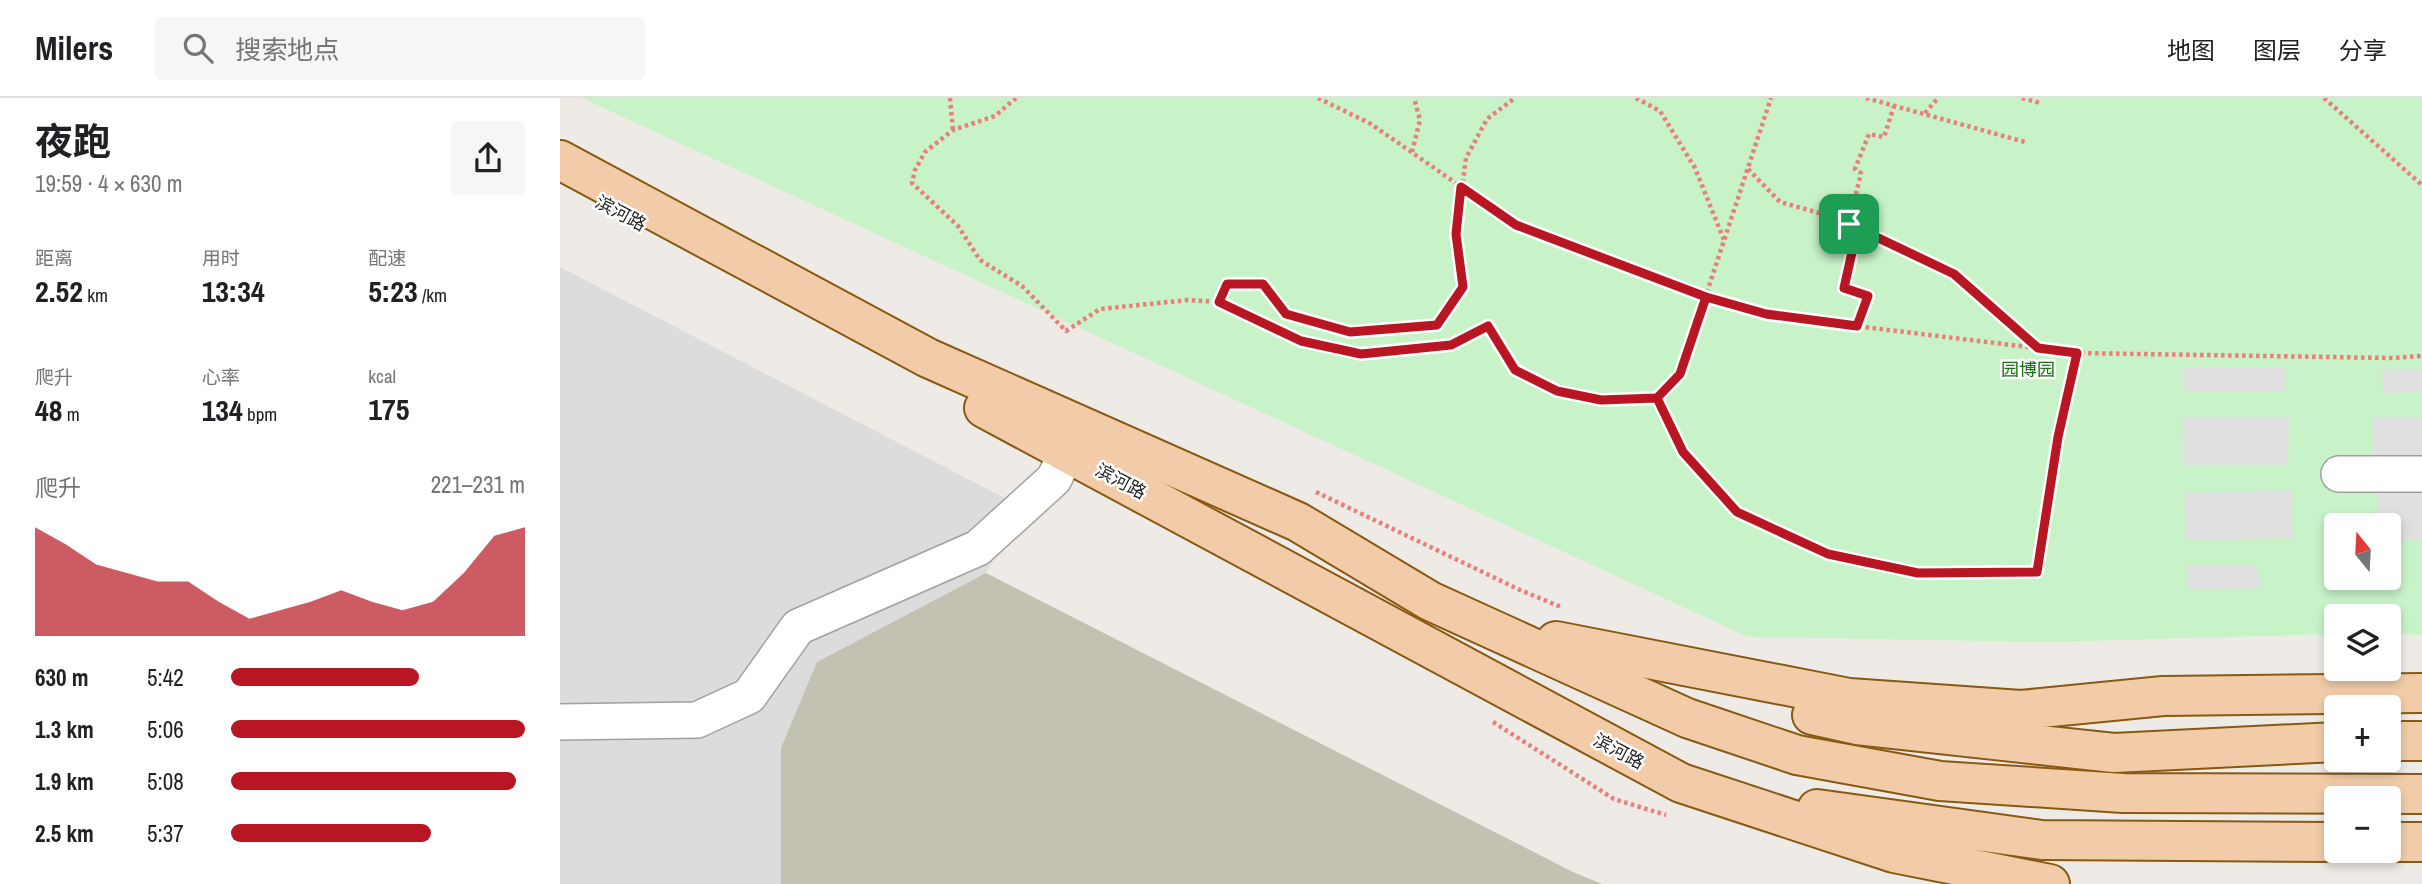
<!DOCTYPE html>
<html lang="zh">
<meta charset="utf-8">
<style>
body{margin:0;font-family:"Archivo Narrow","Noto Sans SC",sans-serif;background:#f6f6f6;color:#202124;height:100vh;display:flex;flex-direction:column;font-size:26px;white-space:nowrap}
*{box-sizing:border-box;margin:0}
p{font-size:23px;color:#757577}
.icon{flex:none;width:38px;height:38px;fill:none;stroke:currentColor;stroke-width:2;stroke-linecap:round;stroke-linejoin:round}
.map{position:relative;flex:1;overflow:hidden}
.sheet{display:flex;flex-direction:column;background:#fff;width:560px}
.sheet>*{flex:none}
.needle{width:46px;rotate:342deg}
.buttons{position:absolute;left:1764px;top:415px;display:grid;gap:14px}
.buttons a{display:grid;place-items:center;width:77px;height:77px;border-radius:7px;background:#fff;box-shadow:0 4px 10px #0003;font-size:35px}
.pin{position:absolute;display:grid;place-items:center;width:60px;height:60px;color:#fff;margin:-30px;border-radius:14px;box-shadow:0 4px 10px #0006}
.round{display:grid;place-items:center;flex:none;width:74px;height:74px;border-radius:7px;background:#f6f6f6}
.head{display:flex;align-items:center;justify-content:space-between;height:119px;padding:0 35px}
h1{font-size:38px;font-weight:700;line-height:52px}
.figures{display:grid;grid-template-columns:repeat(3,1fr);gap:10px;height:119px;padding:7px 35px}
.figures div{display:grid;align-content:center}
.figures b{font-size:30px;font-weight:700}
.figures small{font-size:19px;font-weight:400}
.figures p{font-size:19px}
.chart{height:196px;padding:14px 35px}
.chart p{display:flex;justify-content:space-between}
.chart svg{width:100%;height:126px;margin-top:7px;fill:#b71622;opacity:.7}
ul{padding:0 35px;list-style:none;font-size:23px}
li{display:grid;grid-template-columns:112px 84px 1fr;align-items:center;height:52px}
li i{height:18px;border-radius:9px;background:#b71622}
header{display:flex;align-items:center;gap:42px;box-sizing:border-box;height:98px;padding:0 35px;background:#fff;border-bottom:2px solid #e0e0e0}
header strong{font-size:33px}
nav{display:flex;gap:38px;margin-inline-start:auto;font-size:24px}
.search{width:490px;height:63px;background:#f6f6f6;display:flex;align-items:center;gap:18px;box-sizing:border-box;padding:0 24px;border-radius:7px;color:#757577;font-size:26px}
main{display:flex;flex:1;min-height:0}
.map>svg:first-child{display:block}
</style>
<header>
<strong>Milers</strong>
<div class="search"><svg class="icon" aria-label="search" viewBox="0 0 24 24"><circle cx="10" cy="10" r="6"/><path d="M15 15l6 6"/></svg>搜索地点</div>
<nav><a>地图</a><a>图层</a><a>分享</a></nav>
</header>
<main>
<section class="sheet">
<div class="head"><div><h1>夜跑</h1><p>19:59 · 4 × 630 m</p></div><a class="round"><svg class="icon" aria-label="share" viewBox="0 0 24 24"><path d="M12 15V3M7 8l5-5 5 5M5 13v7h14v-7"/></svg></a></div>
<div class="figures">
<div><p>距离</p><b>2.52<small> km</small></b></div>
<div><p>用时</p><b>13:34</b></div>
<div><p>配速</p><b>5:23<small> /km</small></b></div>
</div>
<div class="figures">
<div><p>爬升</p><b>48<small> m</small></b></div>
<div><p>心率</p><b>134<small> bpm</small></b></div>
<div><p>kcal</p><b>175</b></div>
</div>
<div class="chart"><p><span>爬升</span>221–231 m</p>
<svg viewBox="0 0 160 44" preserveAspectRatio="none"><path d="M0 44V6L10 12L20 19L30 22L40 25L50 25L60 32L70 38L80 35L90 32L100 28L110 32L120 35L130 32L140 22L150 9L160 6V44z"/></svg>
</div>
<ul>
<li><b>630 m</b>5:42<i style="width:64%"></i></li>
<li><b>1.3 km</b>5:06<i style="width:100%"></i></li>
<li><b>1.9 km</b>5:08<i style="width:97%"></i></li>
<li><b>2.5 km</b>5:37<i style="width:68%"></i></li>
</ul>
</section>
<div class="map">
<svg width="1862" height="786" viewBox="0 0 1862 786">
<rect width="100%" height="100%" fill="#eeebe6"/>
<!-- residential -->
<path fill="#dddcdc" d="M0 169 464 410 426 475 257 564 221 650V786H0Z"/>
<!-- construction -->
<path fill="#c2c1b2" d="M426 475 1013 774 1042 786H221V650L257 564Z"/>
<!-- park -->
<path fill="#c8f3c8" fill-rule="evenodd" d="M22 0H1862V537L1829 536V518H1776V536L1492 544 1188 539ZM1776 427H1829V480H1776Z"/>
<!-- parking -->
<g fill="#dfdfdf">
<path d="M1725 269V293L1623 294V270Z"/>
<path d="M1822 271H1862V294L1823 295Z"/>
<path d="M1622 320H1729L1728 367H1624Z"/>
<rect x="1814" y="320" width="48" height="47"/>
<path d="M1731 392 1733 440 1626 442 1624 395Z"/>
<path d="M1818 395H1862V441L1829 442V427H1818Z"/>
<path d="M1698 467 1699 490 1628 492 1627 468Z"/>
</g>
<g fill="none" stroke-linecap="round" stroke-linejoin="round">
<defs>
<g id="minor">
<path d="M1779 376H1862"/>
<path d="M0 624 137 622 189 598 238 529 418 450 494 381 507 354"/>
</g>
<g id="major">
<path d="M0 62 368 260 738 424 870 503 1127 620 1237 657 1380 683 1563 695 1862 696"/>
<path d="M424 310 1121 685 1334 755 1490 786"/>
<path d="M996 543 1289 600 1461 612 1603 598 1862 595"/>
<path d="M1252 617 1297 627 1554 655 1776 644"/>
<path d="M1829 643H1862"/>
<path d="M1257 711 1482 742 1776 744"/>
<path d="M1829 744H1862"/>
</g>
</defs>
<!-- minor casing -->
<use href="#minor" stroke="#a0a0a0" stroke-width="38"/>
<!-- major casing -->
<use href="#major" stroke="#895811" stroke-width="42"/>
<!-- path -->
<g stroke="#ea7e7b" stroke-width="4.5" stroke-dasharray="3.5 3.5" stroke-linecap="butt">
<path d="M390 0 393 32"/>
<path d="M456 0 435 18 393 32 365 54 355 72 352 85 398 128 420 162 462 188 506 233 540 211 628 202 659 204 741 242 801 256 892 247 928 228 955 272 997 293 1042 302 1097 300 1120 276 1211 0"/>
<path d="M758 0 811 26 956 127 1121 191 1206 217 1517 255 1833 260 1862 258"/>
<path d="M1076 0 1100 13 1135 70 1164 142"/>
<path d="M1306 0 1465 44"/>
<path d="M1462 0 1480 5"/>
<path d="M1764 0 1862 87"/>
<path d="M1365 15 1378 0"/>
<path d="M852 54 860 22 854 0"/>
<path d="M1188 71 1220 104 1277 120 1394 176 1477 250"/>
<path d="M659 204 667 186H703L725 216 790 234 877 227 903 189 896 136 906 60 927 21 955 0"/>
<path d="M1297 228 1308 198 1284 190 1295 141 1289 126 1301 75 1295 71 1309 36 1324 39 1334 8"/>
<path d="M1097 300 1123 354 1177 413 1268 456 1358 476 1477 474 1498 339 1517 255"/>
<path d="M756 394 960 492 1001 509"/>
<path d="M933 624 1054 701 1106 717"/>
</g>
<!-- minor -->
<use href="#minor" stroke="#fff" stroke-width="35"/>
<!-- major -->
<use href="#major" stroke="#f2cca8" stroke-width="38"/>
</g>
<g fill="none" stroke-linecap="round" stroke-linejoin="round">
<defs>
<path id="route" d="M1289 126 1295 141 1284 190 1308 198 1297 228 1206 216 1146 199 1120 276 1097 300 1041 302 997 293 955 272 928 228 891 247 801 256 741 243 659 204 667 186H703L726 216 790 234 877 227 903 189 896 136 901 89 956 127 1146 199 1120 276 1097 300 1123 354 1177 414 1268 456 1358 475 1477 474 1498 339 1517 255 1478 250 1394 176 1289 126"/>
</defs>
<!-- route casing -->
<use href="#route" stroke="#fff" stroke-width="14"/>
<!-- route -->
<use href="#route" stroke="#b71622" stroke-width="9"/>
</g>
<g text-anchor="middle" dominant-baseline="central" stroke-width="5" stroke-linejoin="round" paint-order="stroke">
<!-- street labels -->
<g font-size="18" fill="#1f1f1f" stroke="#fff">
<text transform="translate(61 115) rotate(28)">滨河路</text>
<text transform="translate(561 383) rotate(28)">滨河路</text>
<text transform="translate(1059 653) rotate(28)">滨河路</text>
</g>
<!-- park labels -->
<g font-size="18" fill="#187119" stroke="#fff">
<text x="1468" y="271">园博园</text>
</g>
</g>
</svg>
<div class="buttons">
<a><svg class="needle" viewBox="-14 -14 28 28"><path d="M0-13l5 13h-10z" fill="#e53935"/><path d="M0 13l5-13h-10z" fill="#757577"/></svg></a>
<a><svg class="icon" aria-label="layers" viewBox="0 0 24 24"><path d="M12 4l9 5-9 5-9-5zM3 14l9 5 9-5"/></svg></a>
<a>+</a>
<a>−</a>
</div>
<div class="pin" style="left:1289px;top:126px;background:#1e9e55"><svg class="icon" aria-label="arrive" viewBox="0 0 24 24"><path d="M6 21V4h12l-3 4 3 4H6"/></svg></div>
</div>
</main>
